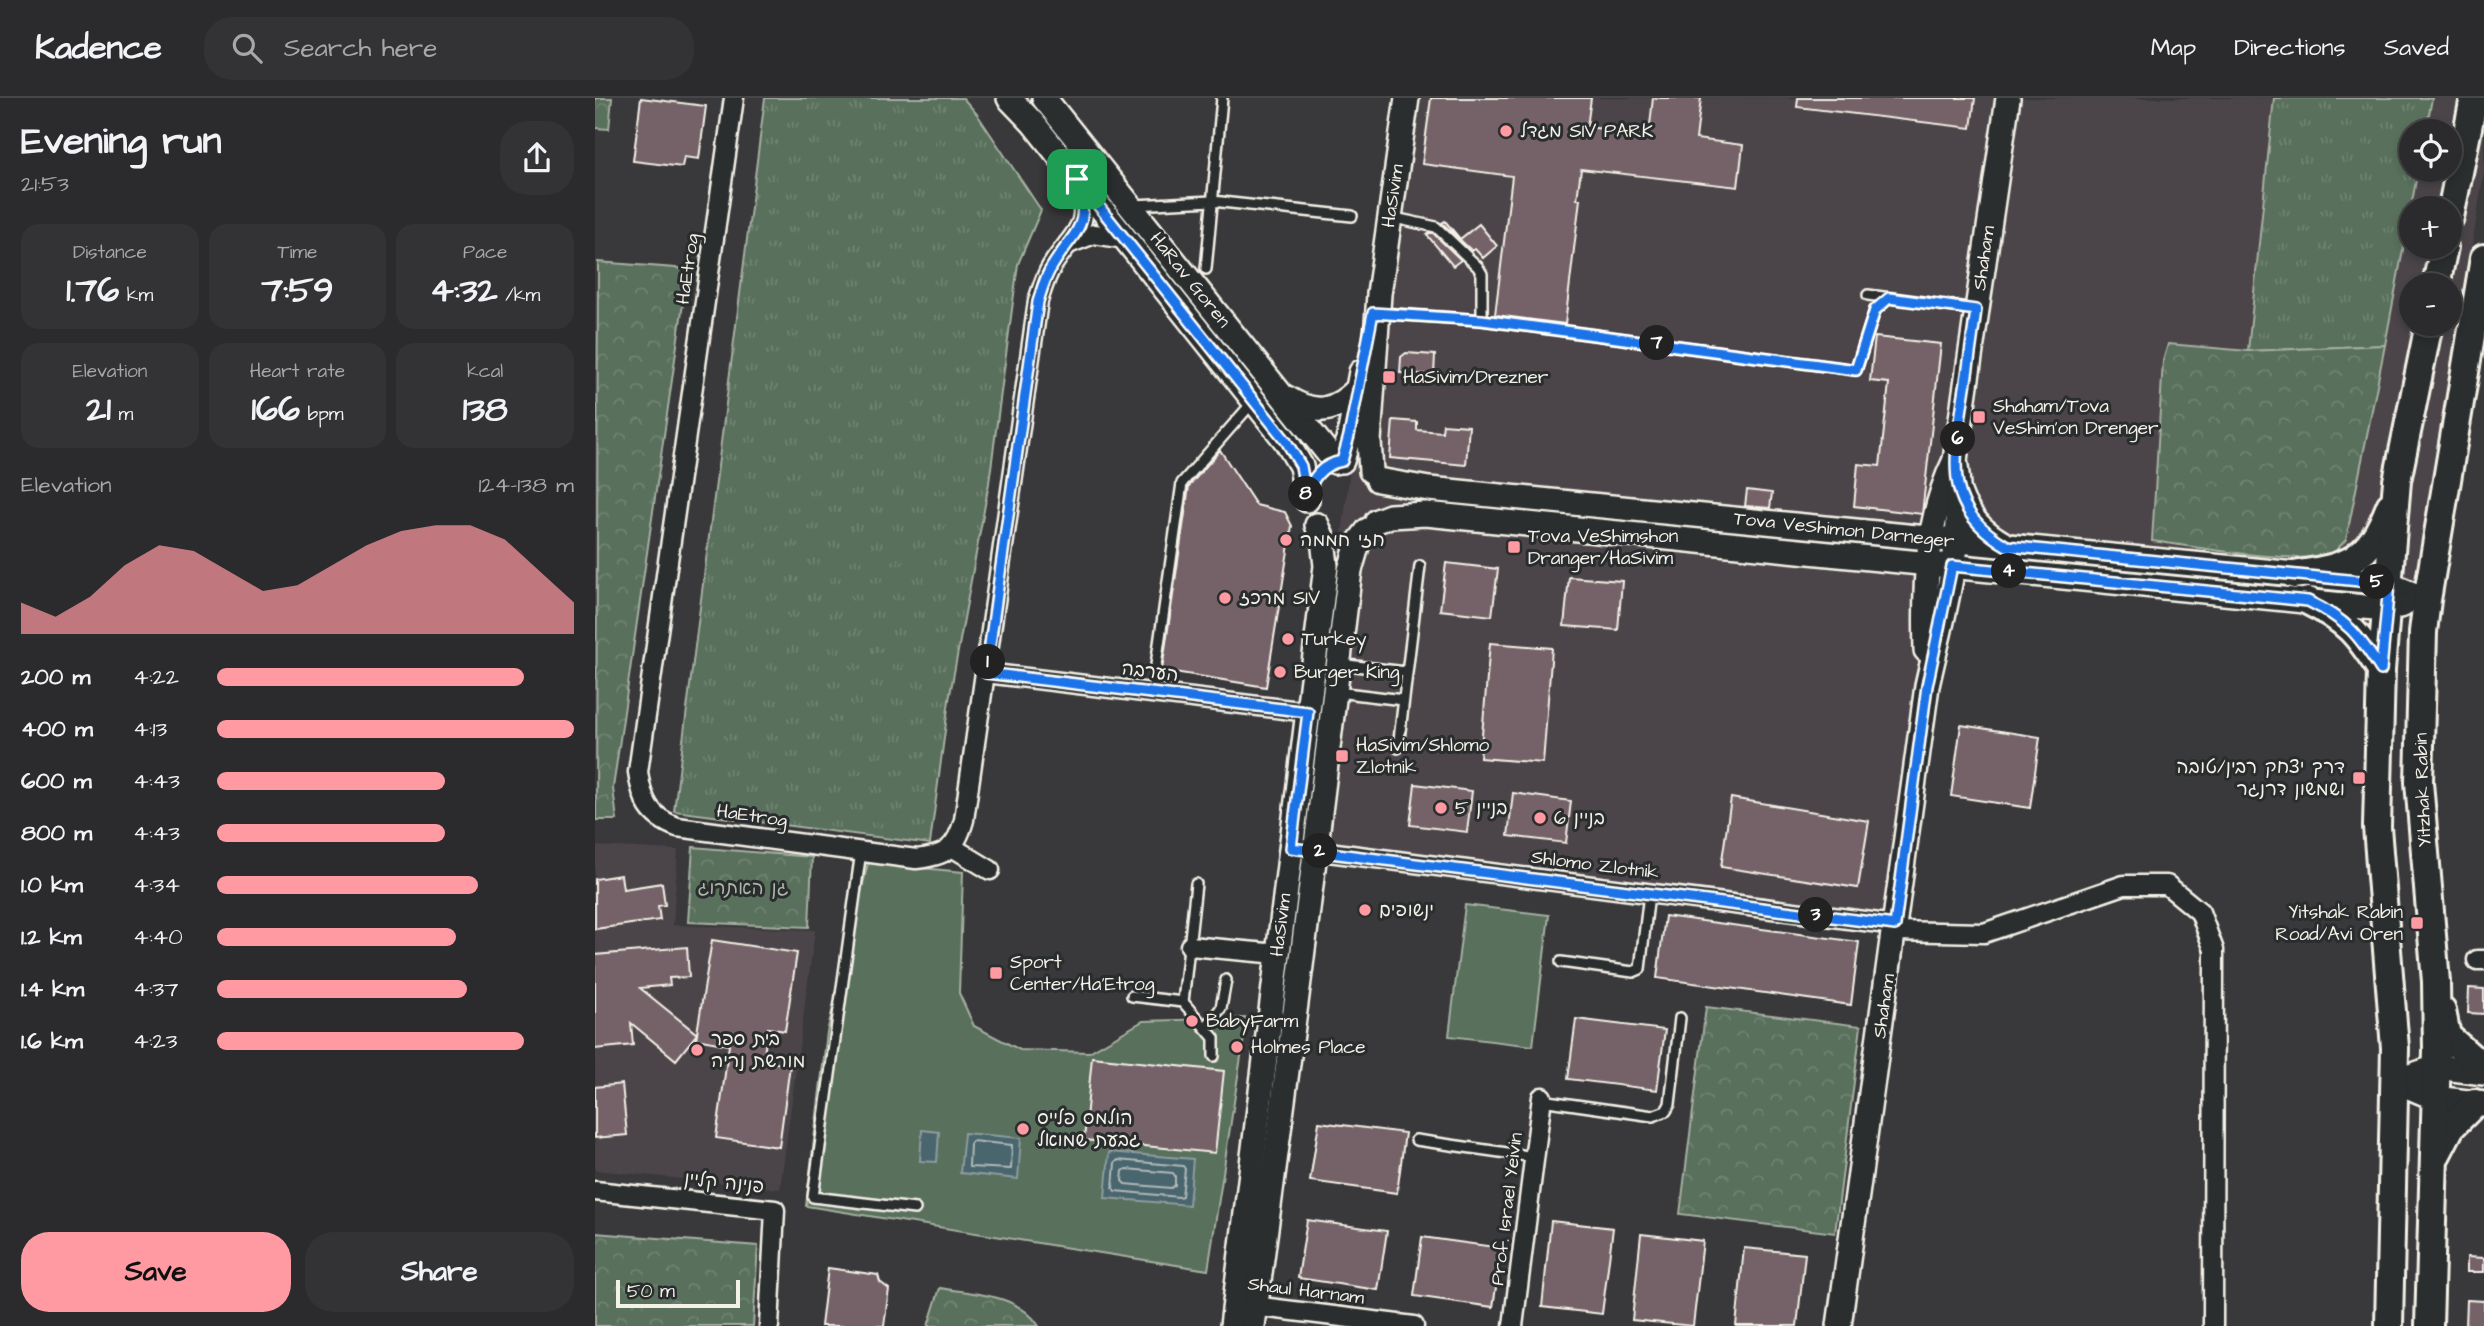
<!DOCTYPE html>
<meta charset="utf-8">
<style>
body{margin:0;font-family:"Architects Daughter","Playpen Sans Hebrew",sans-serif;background:#333234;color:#f1f3f6;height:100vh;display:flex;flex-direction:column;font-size:26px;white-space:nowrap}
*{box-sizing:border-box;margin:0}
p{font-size:23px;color:#a6a7a9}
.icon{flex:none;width:38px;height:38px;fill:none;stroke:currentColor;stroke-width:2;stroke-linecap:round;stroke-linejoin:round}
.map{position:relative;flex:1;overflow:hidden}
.sheet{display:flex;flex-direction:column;background:#2b2a2c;width:595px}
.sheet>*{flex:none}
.buttons{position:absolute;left:1804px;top:21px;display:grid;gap:14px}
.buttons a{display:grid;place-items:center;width:63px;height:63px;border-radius:50%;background:#2b2a2c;box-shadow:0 4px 10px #0003,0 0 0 2px #474648;font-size:35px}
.scale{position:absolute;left:21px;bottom:18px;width:124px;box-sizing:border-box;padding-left:7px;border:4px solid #f4f1e8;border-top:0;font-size:19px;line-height:24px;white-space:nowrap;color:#f4f1e8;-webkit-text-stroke:5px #2a2d2e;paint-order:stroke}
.pin{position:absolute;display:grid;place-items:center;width:60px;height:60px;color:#fff;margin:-30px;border-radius:14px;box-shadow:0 4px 10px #0006}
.km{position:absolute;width:35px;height:35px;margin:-18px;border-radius:50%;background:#222;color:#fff;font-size:19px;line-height:35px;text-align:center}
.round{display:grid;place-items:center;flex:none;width:74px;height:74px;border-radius:28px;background:#333234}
.overview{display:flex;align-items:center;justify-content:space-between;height:119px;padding:0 21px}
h1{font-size:38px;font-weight:800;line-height:52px}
.metrics{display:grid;grid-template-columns:repeat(3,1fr);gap:10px;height:119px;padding:7px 21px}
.metrics div{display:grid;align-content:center;border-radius:18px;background:#333234;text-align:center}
.metrics b{font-size:35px;font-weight:800}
.metrics small{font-size:19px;font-weight:400}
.metrics p{font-size:19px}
.chart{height:196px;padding:14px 21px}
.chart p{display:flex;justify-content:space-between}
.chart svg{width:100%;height:126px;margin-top:7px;fill:#ff9aa2;opacity:.7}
.cta{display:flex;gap:14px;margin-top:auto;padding:14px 21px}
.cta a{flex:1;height:80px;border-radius:28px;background:#ff9aa2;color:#111;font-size:28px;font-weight:800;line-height:80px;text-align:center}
.cta a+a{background:#333234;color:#f1f3f6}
ul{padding:0 21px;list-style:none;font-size:23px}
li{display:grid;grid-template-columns:112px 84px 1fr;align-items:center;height:52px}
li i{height:18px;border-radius:9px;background:#ff9aa2}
header{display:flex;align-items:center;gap:42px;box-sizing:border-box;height:98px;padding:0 35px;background:#2b2a2c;border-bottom:2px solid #474648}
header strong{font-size:33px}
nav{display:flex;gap:38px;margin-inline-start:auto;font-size:24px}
.search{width:490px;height:63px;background:#333234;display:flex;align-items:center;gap:18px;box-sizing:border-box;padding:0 24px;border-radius:28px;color:#a6a7a9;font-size:26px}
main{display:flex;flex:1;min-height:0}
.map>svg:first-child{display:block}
</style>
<header>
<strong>Kadence</strong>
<div class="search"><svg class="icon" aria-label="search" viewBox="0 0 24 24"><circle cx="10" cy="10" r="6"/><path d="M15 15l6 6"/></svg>Search here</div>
<nav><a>Map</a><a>Directions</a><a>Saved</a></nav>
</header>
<main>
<section class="sheet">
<div class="overview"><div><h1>Evening run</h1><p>21:53</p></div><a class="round"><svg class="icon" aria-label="share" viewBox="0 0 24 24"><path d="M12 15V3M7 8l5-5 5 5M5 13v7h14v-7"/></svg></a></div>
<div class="metrics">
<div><p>Distance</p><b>1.76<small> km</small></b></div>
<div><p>Time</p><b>7:59</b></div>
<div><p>Pace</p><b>4:32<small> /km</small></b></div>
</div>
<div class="metrics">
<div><p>Elevation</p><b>21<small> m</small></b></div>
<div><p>Heart rate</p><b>166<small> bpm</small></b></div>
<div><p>kcal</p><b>138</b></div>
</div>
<div class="chart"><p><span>Elevation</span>124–138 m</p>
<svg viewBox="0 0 160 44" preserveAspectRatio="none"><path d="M0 44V33L10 38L20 31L30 20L40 13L50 15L60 22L70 29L80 27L90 20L100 13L110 8L120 6L130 6L140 11L150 22L160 33V44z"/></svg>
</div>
<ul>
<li><b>200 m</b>4:22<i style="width:86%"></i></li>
<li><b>400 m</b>4:13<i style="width:100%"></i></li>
<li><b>600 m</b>4:43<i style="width:64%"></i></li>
<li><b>800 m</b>4:43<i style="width:64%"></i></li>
<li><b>1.0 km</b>4:34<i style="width:73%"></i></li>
<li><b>1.2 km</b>4:40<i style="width:67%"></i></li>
<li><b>1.4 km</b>4:37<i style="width:70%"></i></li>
<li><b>1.6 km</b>4:23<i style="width:86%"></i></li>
</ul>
<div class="cta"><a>Save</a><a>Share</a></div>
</section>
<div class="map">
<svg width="1889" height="1228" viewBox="0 0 1889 1228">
<defs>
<pattern id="grass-tufts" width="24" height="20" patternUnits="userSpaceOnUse" patternTransform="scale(1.75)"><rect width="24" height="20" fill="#586f5b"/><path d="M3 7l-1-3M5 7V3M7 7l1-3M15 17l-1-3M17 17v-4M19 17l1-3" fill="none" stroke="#718473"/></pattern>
<pattern id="park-crowns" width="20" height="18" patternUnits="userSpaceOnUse" patternTransform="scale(1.75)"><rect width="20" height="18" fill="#586f5b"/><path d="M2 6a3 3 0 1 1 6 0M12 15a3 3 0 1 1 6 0" fill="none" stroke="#718473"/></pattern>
</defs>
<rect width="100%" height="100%" fill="#39383a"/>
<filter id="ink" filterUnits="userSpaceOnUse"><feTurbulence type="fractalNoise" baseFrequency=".0143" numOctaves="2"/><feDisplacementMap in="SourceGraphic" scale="14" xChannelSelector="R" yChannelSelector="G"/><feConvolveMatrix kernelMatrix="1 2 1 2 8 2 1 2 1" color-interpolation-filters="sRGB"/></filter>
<g filter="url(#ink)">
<!-- built -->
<g fill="#4b4548" fill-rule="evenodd">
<path d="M801 0H1889V74L1818 515 1340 463 1300 827 708 751ZM1816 33H1855V72H1816ZM1816 110H1855V149H1816ZM1816 187H1855V226H1816Z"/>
<path d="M0 748 83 752 78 827 220 832 185 1091 0 1072Z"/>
</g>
<!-- grass -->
<g fill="url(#grass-tufts)" stroke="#a6b0a2" stroke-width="2">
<path d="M170 0H368L382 16 446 112 423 166 394 385 354 602 335 746 79 713Z"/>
<path d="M1679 0H1837L1831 33H1816V72H1823L1790 247 1653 253Z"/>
</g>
<!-- park -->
<g fill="url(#park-crowns)" stroke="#a6b0a2" stroke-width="2">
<path d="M0 0H17L14 31 0 30Z"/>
<path d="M3 164 93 171 18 690 22 722H1Z"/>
<path d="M1573 246 1653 253 1790 247 1751 442C1747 445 1743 451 1739 454 1714 470 1591 447 1557 443L1568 263Z"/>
<path d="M98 749 217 759 214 829 93 824Z"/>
<path d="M1111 909 1266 928 1240 1135 1085 1116Z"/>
<path d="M0 1135 163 1148 158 1228H0Z"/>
<path d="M345 1190C379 1196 424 1196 444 1228H333Z"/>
</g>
<!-- garden -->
<g fill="#586f5b" stroke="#a6b0a2" stroke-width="2">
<path d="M273 765 368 774 364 895 379 928 425 952 494 954 548 923 652 920 613 1172 211 1108 232 934 261 816 263 799H265Z"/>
<path d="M870 807 954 817 938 948 854 938Z"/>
</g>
<!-- water -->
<g fill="#4a656e" stroke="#8e9d9f" stroke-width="2">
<path d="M327 1032 344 1034 342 1064 325 1063Z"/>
<path d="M369 1035 426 1040 423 1081 365 1075Z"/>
<path d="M514 1054 598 1061 594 1107 510 1100Z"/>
</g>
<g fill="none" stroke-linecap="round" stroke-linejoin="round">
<!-- shore -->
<g stroke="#b0b9b7" stroke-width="2">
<path d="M377 1043 417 1047 416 1071 374 1069 375 1046Z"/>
<path d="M523 1062 588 1068 590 1071 587 1098 584 1099 520 1093 518 1090 520 1065Z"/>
<path d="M531 1071 578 1075 580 1078V1087L576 1090 530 1086 527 1083 528 1073Z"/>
</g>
</g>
<!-- building -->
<g fill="#746268" stroke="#f4f1e8" stroke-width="2">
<path d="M46 0 111 8 104 61 89 59 87 69 38 63Z"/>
<path d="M836 0H996L992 29 1054 36 1058 0H1106L1101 41 1148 47 1143 89 986 71 982 101H985L970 226 900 217 917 78 827 66Z"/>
<path d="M1203 0H1380L1376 30 1202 9Z"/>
<path d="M850 123 865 141 884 126 902 148 888 160 880 151 877 153 847 125Z"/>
<path d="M835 135H838L866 162 858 168 832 137Z"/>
<path d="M1280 239 1346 246 1327 416 1259 408 1263 366 1285 368 1294 285 1275 283Z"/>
<path d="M811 255 840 257 839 277 805 275 806 259Z"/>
<path d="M798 322 822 324V332L847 334 848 326 874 328 871 367 795 360Z"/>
<path d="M625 352 661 407 690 414 697 428 671 589 567 572 594 388Z"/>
<path d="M1152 392 1177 395 1175 410 1150 408Z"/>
<path d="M851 465 903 471 897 518 845 512Z"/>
<path d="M974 479 1027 483 1023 532 969 528Z"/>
<path d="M895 545 957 550 948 665 885 660Z"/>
<path d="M1366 627 1445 639 1435 710 1356 698Z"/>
<path d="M820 686 877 693 872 734 815 727Z"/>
<path d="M918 695 976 703 971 745 913 738Z"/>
<path d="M1136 700 1274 723 1263 790 1126 769Z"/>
<path d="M26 777 28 791 67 785 70 807 63 808 65 822 0 831V781Z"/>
<path d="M1070 818 1264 844 1256 907 1062 880Z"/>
<path d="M117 842 202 855 190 933 173 930 168 963 195 967 184 1049 121 1040 134 947 101 941Z"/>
<path d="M92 849 94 879 74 880 75 887 45 890 102 936 81 962 36 925 38 947 0 951V857Z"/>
<path d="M1874 890 1889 891V916L1873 915Z"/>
<path d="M981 921 1070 932 1062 992 973 981Z"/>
<path d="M497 959 629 973 620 1055 489 1042Z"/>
<path d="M27 986 32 1037 0 1040V989Z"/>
<path d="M724 1024 810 1035 802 1095 715 1083Z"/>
<path d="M712 1122 792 1133 783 1192 703 1180Z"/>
<path d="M956 1123 1018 1130 1007 1216 947 1209Z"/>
<path d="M1046 1136 1108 1143 1098 1228 1037 1222Z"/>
<path d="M827 1139 907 1150 898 1209 819 1198Z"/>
<path d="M1149 1150 1210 1156 1202 1228H1141Z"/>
<path d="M1872 1159 1889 1160V1174H1872Z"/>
<path d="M233 1170 283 1177 285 1184 294 1191 289 1228H226Z"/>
<path d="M1872 1202 1889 1203V1228H1871Z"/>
</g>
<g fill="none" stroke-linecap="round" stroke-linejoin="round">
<defs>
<g id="service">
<path d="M539 107 617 103 757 118"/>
<path d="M795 119 841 129 883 169 887 176V222"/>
<path d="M611 171 627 0"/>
<path d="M1273 197 1381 211"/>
<path d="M784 215 887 222 1261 272 1280 212 1294 200"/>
<path d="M744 566 811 574"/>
<path d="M742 594 808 602"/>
<path d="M557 595 587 385 658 304"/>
<path d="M803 650 825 468"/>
<path d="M266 753 218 1099 320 1111"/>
<path d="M966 864 1038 874 1045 871 1054 796"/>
<path d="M537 898 588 904 619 940V958"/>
<path d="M588 904 601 786"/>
<path d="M611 929 626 910 631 882"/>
<path d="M946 1002 1058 1018 1071 1013 1075 1006 1085 920"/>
<path d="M821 1042 940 1059"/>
</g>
<g id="minor">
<path d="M139 0 43 674C47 702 54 719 82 729L321 761C351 758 361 751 369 722L443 203C447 191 450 179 457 168 478 134 497 132 484 86"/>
<path d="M473 146 499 136 530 141"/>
<path d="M391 575 713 614"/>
<path d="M357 749 395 772"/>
<path d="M710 751 1300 827"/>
<path d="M1299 833 1389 835 1529 787H1572L1605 814 1619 852 1618 1228"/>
<path d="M595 848 683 856"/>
<path d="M1882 862H1889"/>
<path d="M0 1093 180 1112 174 1228"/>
<path d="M650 1207 819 1228"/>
<path d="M918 1228 947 999"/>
</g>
<g id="tertiary">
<path d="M414 0 438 25 691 343 706 368 712 402"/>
<path d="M449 0 740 364"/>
<path d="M692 300C720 318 740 314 763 291"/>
<path d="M747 363 754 338 766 274"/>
<path d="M776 373 774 343 784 196 812 0"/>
<path d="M783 382 834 391 1771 483 1794 486 1832 502"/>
<path d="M1364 394C1372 418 1387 434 1409 446"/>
<path d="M782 423 795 418 831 416 1769 509 1791 511 1808 507"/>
<path d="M1331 552C1329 488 1331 421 1360 362L1413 0"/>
<path d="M1800 983 1840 1000 1889 1006"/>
<path d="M1800 983 1842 969 1889 975"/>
<path d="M637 1228 731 468 728 441 722 427"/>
<path d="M658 1228 706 868 755 472 763 445 773 432"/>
<path d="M1244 1228 1332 588C1348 515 1373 437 1360 362"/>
</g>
<g id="secondary">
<path d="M1855 119 1879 0"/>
<path d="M1841 187 1849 149"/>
<path d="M1699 477C1755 468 1773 464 1795 408"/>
<path d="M1713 503C1752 522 1763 536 1786 572"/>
<path d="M1847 913 1852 938 1877 960 1889 965"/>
<path d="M1842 1056 1856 1029 1880 1005"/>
<path d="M1794 1228 1800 950 1782 729 1786 572 1802 383 1834 226"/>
<path d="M1834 1228 1842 953 1841 884 1824 684 1828 534 1832 502 1889 160"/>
</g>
</defs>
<!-- service casing -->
<use href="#service" stroke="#f4f1e8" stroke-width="14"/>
<!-- minor casing -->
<use href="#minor" stroke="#f4f1e8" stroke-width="23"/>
<!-- tertiary casing -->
<use href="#tertiary" stroke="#f4f1e8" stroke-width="28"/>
<!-- secondary casing -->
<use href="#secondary" stroke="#f4f1e8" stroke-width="32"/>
<!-- service -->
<use href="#service" stroke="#2a2d2e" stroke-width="9"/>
<!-- minor -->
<use href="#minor" stroke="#2a2d2e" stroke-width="18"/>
<!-- tertiary -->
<use href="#tertiary" stroke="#2a2d2e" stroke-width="23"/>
<!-- secondary -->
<use href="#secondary" stroke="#2a2d2e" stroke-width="26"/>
</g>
</g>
<g fill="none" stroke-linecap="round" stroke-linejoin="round" filter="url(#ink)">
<defs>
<path id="route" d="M482 81 691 343 706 368 712 402C715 382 725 367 747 363L754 338 778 215 887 222 1261 272 1280 212 1294 200 1381 212C1377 242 1373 272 1368 302 1359 365 1348 411 1412 448L1794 486 1786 572C1763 536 1752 522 1713 503L1357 468 1332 588 1300 827 696 750 713 614 391 575 443 204C447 191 450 178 458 167 482 129 496 130 482 81Z"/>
</defs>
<!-- route casing -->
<use href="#route" stroke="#fff" stroke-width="14"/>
<!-- route -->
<use href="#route" stroke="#1a73e8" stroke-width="9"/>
</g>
<!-- markers -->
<g fill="#ff9aa2" stroke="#2a2d2e" stroke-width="2.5">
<circle cx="911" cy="33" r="7"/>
<rect x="787" y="272" width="14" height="14" rx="3.5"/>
<rect x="1377" y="312" width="14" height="14" rx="3.5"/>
<circle cx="691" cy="442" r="7"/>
<rect x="912" y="442" width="14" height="14" rx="3.5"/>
<circle cx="630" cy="500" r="7"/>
<circle cx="693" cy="541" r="7"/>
<circle cx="685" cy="574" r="7"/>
<rect x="740" y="651" width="14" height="14" rx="3.5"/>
<rect x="1757" y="673" width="14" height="14" rx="3.5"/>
<circle cx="846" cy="710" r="7"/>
<circle cx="945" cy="720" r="7"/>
<circle cx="770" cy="812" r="7"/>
<rect x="1815" y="818" width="14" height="14" rx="3.5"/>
<rect x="394" y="868" width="14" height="14" rx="3.5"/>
<circle cx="597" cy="923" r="7"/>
<circle cx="642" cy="949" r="7"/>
<circle cx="102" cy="952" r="7"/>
<circle cx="428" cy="1031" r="7"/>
</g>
<g text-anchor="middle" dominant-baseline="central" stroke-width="6" stroke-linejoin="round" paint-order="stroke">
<!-- poi labels -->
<g font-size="19" fill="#f4f1e8" stroke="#2a2d2e" text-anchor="start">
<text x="925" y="33">מגדל SIV PARK</text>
<text x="808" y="279">HaSivim/Drezner</text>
<text x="1398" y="308">Shaham/Tova<tspan x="1398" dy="22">VeShim'on Drenger</tspan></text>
<text x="933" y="438">Tova VeShimshon<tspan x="933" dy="22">Dranger/HaSivim</tspan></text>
<text x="705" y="442">חזי חממה</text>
<text x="644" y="500">מרכז SIV</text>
<text x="707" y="541">Turkey</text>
<text x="699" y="574">Burger King</text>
<text x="761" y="647">HaSivim/Shlomo<tspan x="761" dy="22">Zlotnik</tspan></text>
<text x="1750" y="669" text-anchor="end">דרך יצחק רבין/טובה<tspan x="1750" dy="22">ושמשון דרנגר</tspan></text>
<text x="860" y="710">בניין 5</text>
<text x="959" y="720">בניין 6</text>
<text x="784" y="812">ינשופים</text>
<text x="1808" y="814" text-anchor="end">Yitshak Rabin<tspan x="1808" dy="22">Road/Avi Oren</tspan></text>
<text x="415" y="864">Sport<tspan x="415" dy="22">Center/Ha'Etrog</tspan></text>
<text x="611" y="923">BabyFarm</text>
<text x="116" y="941">בית ספר<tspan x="116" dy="22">מורשת נריה</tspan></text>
<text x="656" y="949">Holmes Place</text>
<text x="442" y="1020">הולמס פלייס<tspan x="442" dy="22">גבעת שמואל</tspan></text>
</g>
<!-- street labels -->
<g font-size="19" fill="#f4f1e8" stroke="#2a2d2e">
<text transform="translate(798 98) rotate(-82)">HaSivim</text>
<text transform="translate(1389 160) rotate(-82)">Shaham</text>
<text transform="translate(93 171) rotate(-82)">HaEtrog</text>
<text transform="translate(595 182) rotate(51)">HaRav Goren</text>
<text transform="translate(1249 432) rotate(6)">Tova VeShimon Darneger</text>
<text transform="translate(555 574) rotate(7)">הערבה</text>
<text transform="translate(1828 692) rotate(-92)">Yitzhak Rabin</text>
<text transform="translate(157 718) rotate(8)">HaEtrog</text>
<text transform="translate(1000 767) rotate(7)">Shlomo Zlotnik</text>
<text transform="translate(686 827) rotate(-83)">HaSivim</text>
<text transform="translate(1289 908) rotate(-82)">Shaham</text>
<text transform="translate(129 1085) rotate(6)">פנינה קליין</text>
<text transform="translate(912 1111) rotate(-83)">Prof. Israel Yeivin</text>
<text transform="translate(711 1193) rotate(7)">Shaul Harnam</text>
</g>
<!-- park labels -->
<g font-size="19" fill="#aeb6a9" stroke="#2a2d2e">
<text x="148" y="790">גן האתרוג</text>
</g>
</g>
</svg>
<div class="buttons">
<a><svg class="icon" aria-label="locate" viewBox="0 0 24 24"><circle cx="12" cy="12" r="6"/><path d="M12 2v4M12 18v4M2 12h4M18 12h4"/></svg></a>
<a>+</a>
<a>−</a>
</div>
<div class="scale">50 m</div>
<div class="pin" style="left:482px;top:81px;background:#1e9e55"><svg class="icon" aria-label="arrive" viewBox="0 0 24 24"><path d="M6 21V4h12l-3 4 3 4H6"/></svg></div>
<b class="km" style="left:393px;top:564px">1</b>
<b class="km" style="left:725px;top:753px">2</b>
<b class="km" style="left:1221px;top:817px">3</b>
<b class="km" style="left:1414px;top:473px">4</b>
<b class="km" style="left:1782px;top:484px">5</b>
<b class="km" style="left:1363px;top:341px">6</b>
<b class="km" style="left:1062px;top:245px">7</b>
<b class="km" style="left:711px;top:396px">8</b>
</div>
</main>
